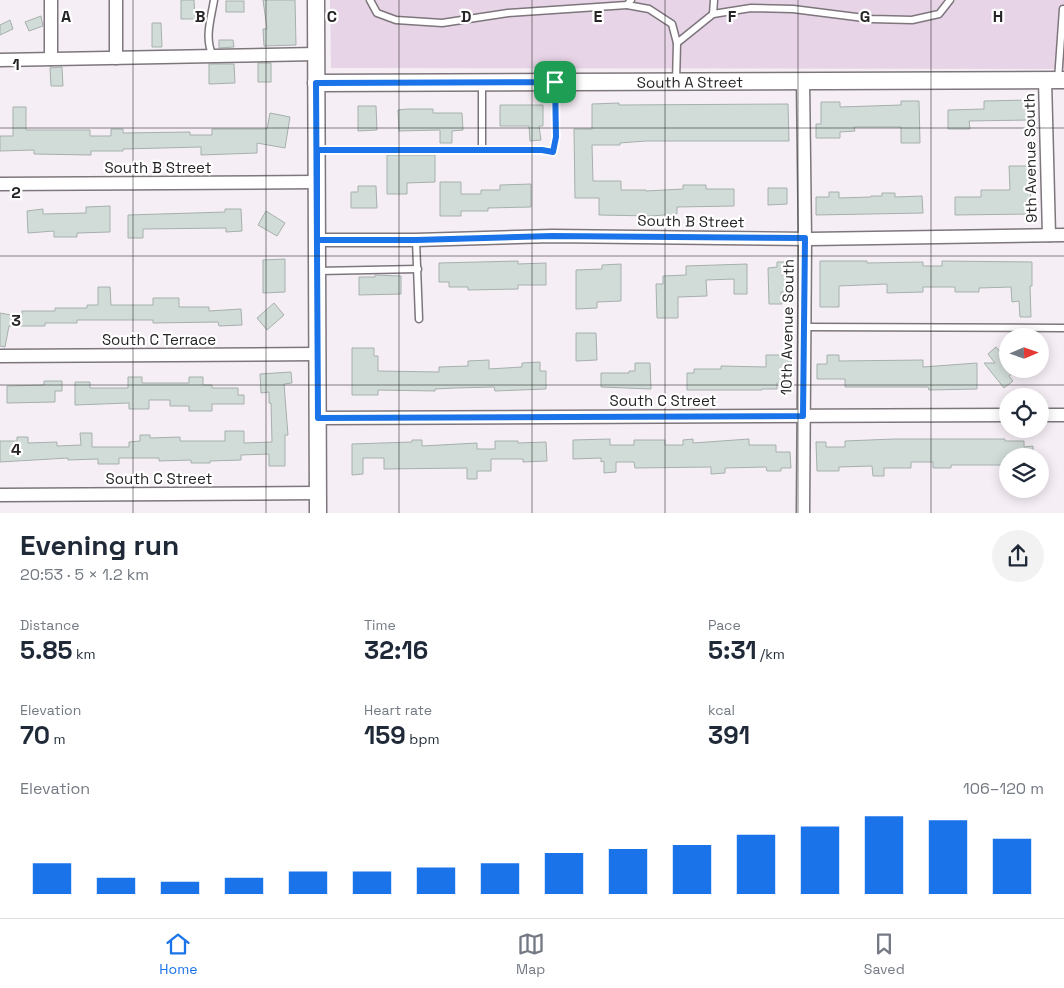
<!DOCTYPE html>
<meta charset="utf-8">
<style>
body{margin:0;font-family:"Space Grotesk",sans-serif;background:#f2f2f3;color:#1f2937;height:100vh;display:flex;flex-direction:column;font-size:19px;white-space:nowrap}
*{box-sizing:border-box;margin:0}
p{font-size:16px;color:#747a83}
.icon{flex:none;width:28px;height:28px;fill:none;stroke:currentColor;stroke-width:2;stroke-linecap:round;stroke-linejoin:round}
.map{position:relative;height:513px;overflow:hidden}
.details{display:flex;flex-direction:column;background:#fff;flex:1}
.details>*{flex:none}
.needle{width:32px;rotate:88deg}
.controls{position:absolute;left:999px;top:328px;display:grid;gap:10px}
.controls a{display:grid;place-items:center;width:50px;height:50px;border-radius:50%;background:#fff;box-shadow:0 2px 12px #0003;font-size:25px}
.pin{position:absolute;display:grid;place-items:center;width:42px;height:42px;color:#fff;margin:-21px;border-radius:10px;box-shadow:0 2px 8px #0006}
.round{display:grid;place-items:center;flex:none;width:52px;height:52px;border-radius:26px;background:#f2f2f3}
.summary{display:flex;align-items:center;justify-content:space-between;height:85px;padding:0 20px}
h1{font-size:28px;font-weight:700;line-height:38px}
.figures{display:grid;grid-template-columns:repeat(3,1fr);gap:8px;height:85px;padding:5px 20px}
.figures div{display:grid;align-content:center}
.figures b{font-size:25px;font-weight:700}
.figures small{font-size:14px;font-weight:400}
.figures p{font-size:14px}
.chart{height:140px;padding:10px 20px}
.chart p{display:flex;justify-content:space-between}
.chart svg{width:100%;height:90px;margin-top:5px;stroke:#1a73e8;stroke-width:6}
.menu{display:flex;justify-content:space-around;align-items:center;height:70px;border-top:1px solid #e0e1e3;background:#fff;font-size:14px;color:#747a83}
.menu a{display:grid;justify-items:center;gap:2px}
.menu .selected{color:#1a73e8}
.map>svg:first-child{display:block}
</style>
<div class="map">
<svg width="1064" height="513" viewBox="0 0 1064 513">
<rect width="100%" height="100%" fill="#f6eef5"/>
<!-- green -->
<path fill="#e8d4e7" d="M330 0H1064V69L331 68Z"/>
<!-- building -->
<g fill="#d1dbd7" stroke="#a6b0ac">
<path d="M181 0H194L195 19H181Z"/>
<path d="M263 0H295L296 45 264 46 263 29H267Z"/>
<rect x="226" y="1" width="18" height="11"/>
<path d="M41 16 43 26 29 31 25 22Z"/>
<path d="M10 20 13 29 0 35V25Z"/>
<path d="M152 23H161L162 47H152Z"/>
<path d="M219 40H233L234 47 219 48Z"/>
<rect x="258" y="63" width="13" height="19"/>
<path d="M209 64H234L235 83 209 84Z"/>
<path d="M62 67 63 86H51L50 68Z"/>
<path d="M1030 100V120L969 121 970 129H948V110L984 109V101Z"/>
<path d="M901 101H919L920 143H901V127H854L855 131 840 132V138H816V124H821V102H840V107L901 105Z"/>
<path d="M619 103V105L788 104 789 141H646L620 143V145H592L593 181H621V190H646V191L683 189V185H706V189H734V206L677 207V214L651 216 599 215V198H575L574 129H592V104Z"/>
<path d="M500 105H543V126H539L541 140 530 141 529 126H500Z"/>
<path d="M358 106H376L377 130 358 131Z"/>
<path d="M13 107H26V130H90V136H111V129H123V133L190 132V135H212V129H267L270 113 290 117 285 148 257 143V153L201 155V147L123 149V151H91V155L34 154V150L0 151V136H13Z"/>
<path d="M408 109H433V113H462L463 130 452 131V143H440V130L399 131 398 110Z"/>
<path d="M387 155H435V182L407 183V194H387Z"/>
<path d="M1009 166H1030L1031 214 955 215V197H981V190H1010Z"/>
<path d="M440 182H461V194H481V190H500V185L531 184V207L488 208V211H461V216H440Z"/>
<path d="M358 186H376L377 208H351V192H358Z"/>
<path d="M768 188H787V204L768 205Z"/>
<path d="M829 192H839V198L871 197V196H882V193H895V197L922 196 923 213 816 215V197H829Z"/>
<path d="M110 206V232L77 233V237H54V231L28 233 27 211 43 209V214L86 213V207Z"/>
<path d="M225 209H241L242 231 226 232V228L143 229V238H128V215L225 212Z"/>
<path d="M266 211 285 223 277 236 258 225Z"/>
<path d="M285 259V292L263 293V260Z"/>
<path d="M518 261V264L546 263V285H518V289L468 290V287H449V282H439V263Z"/>
<path d="M820 261H867V263L923 262V266H942V261L1032 262V286H1030L1031 317H1020L1019 301 1012 302 1011 287 979 288V292H955V287H923V292L887 293V284L839 286V307H820Z"/>
<path d="M777 262H786L787 292H781L782 304H769L768 268 777 267Z"/>
<path d="M621 264V301L597 302V308L576 309V270L602 269V265Z"/>
<path d="M747 264V294H734V279L706 280 707 296 678 297V318H657L656 284H663V276L686 275V266Z"/>
<path d="M375 275 401 276V294L359 295V277H375Z"/>
<path d="M98 287H110L111 305H153V298H179V307H209V311L241 309 242 325 219 326 218 322 153 323V320H77V323H45V326H9L5 347 0 346V313L22 317V311H55V308H87V305H98Z"/>
<path d="M274 303 284 315 267 330 257 318Z"/>
<path d="M576 333H596L597 360 576 361Z"/>
<path d="M996 347 1008 361V369H1017L1009 376 1013 381 1004 388 984 363H995L988 354Z"/>
<path d="M352 348H374V356H378V371L439 372V367L468 366V361L489 360V369L522 367V363L540 362V371H546V389L495 391 494 387 455 388 435 389V391L378 390V395H352Z"/>
<path d="M766 355H791V383H777V389H762V390H687V373H694V369H721V366L766 367Z"/>
<path d="M827 355H839V361L923 360V367L977 363V389L929 390 928 387H845V379H817V364H827Z"/>
<path d="M635 363H650L651 389 601 387V373H629V371H635Z"/>
<path d="M291 372 292 383 284 384 288 435H285V466H269V454L241 455V460L210 461V463H191V460L159 461V458H119V464H98V459L68 460V458L0 462V441H17V437H28V443L57 442V446L81 445 80 433H92V447H129V442L140 441V435H150V438L180 437V441H225V431H244V443L272 442 271 403H269V392L261 393 260 374Z"/>
<path d="M128 377H142V383H189V377H203V385H212V388H238V395H244V404H212V411H189V406H170V400H149V409H129V403L75 405V382H90V388H128Z"/>
<path d="M44 381H62V391H55V402L7 403V386L44 385Z"/>
<path d="M610 439V445H634V440H665V445H683V440L693 439V443L749 439V445H776V452H790L791 468H781V471H767L766 467 725 468V473L711 474V467L635 468 634 462H616V472L604 473V461L601 462V458L573 459V440Z"/>
<path d="M894 439H1005V441H1024V447L1033 446V456H1005V465H951V468H933V462H911V468H884V476H873L872 466 839 467V471H817L816 442H826V447H845V441Z"/>
<path d="M412 440H422V446L477 443V449H495V441H518V443L546 442 547 461 523 462V459H491V471H477V479H467V468L384 469V458H363V474L352 475V444L412 442Z"/>
</g>
<g fill="none" stroke-linecap="round" stroke-linejoin="round">
<defs>
<g id="service">
<path d="M370 0 377 13 396 20 442 23 508 13 627 5 631 0"/>
<path d="M627 5 649 9 672 24 677 43 676 82"/>
<path d="M713 14 714 0"/>
<path d="M677 43 713 14 751 8 793 9 872 19 912 20 939 14 950 0"/>
<path d="M213 56C204 38 211 19 214 0"/>
<path d="M1058 80 1063 9"/>
<path d="M482 84V150"/>
<path d="M318 150H542L553 152 556 137 555 82"/>
<path d="M416 240 419 319"/>
<path d="M318 271 418 269"/>
<path d="M804 327 1064 328"/>
</g>
<g id="minor">
<path d="M51 0V59"/>
<path d="M116 0V58"/>
<path d="M0 60 316 54"/>
<path d="M1045 80 1049 235"/>
<path d="M0 184 317 182"/>
<path d="M317 240H416L552 236 810 239 1064 235"/>
<path d="M0 356 317 354"/>
<path d="M1040 415H1064"/>
<path d="M318 418 1008 415"/>
<path d="M0 495 318 493"/>
<path d="M803 513 805 239 803 81"/>
</g>
<g id="tertiary">
<path d="M316 0 318 513"/>
<path id="s1" d="M316 83 1064 80"/>
</g>
</defs>
<!-- service casing -->
<use href="#service" stroke="#7d767c" stroke-width="9"/>
<!-- minor casing -->
<use href="#minor" stroke="#7d767c" stroke-width="15"/>
<!-- tertiary casing -->
<use href="#tertiary" stroke="#7d767c" stroke-width="19"/>
<!-- service -->
<use href="#service" stroke="#fff" stroke-width="6"/>
<!-- minor -->
<use href="#minor" stroke="#fff" stroke-width="12"/>
<!-- tertiary -->
<use href="#tertiary" stroke="#fff" stroke-width="16"/>
</g>
<g fill="none" stroke-linecap="round" stroke-linejoin="round">
<defs>
<path id="route" d="M555 82 316 83C317 195 317 306 318 418L803 416 805 238 552 236 416 240H317V150H542L553 152 556 137 555 82"/>
</defs>
<!-- route casing -->
<use href="#route" stroke="#fff" stroke-width="10"/>
<!-- route -->
<use href="#route" stroke="#1a73e8" stroke-width="6"/>
</g>
<!-- grid -->
<path fill="none" stroke="#262426" stroke-width="1" stroke-opacity="0.55" d="M133 0V513M266 0V513M399 0V513M532 0V513M665 0V513M798 0V513M931 0V513M0 128H1064M0 256H1064M0 385H1064"/>
<g text-anchor="middle" dominant-baseline="central" stroke-width="4.5" stroke-linejoin="round" paint-order="stroke">
<!-- street labels -->
<g font-size="15" fill="#262426" stroke="#fff">
<text stroke="none"><textPath href="#s1" startOffset="374">South A Street</textPath></text>
<text transform="translate(1030 158) rotate(-91)">9th Avenue South</text>
<text x="158" y="167">South B Street</text>
<text transform="translate(691 221) rotate(1)">South B Street</text>
<text transform="translate(787 327) rotate(-89)">10th Avenue South</text>
<text x="159" y="339">South C Terrace</text>
<text x="663" y="400">South C Street</text>
<text x="159" y="478">South C Street</text>
</g>
</g>
<g font-size="16" text-anchor="middle" font-weight="bold" fill="#262426" stroke="#fff" stroke-width="4.5" stroke-linejoin="round" paint-order="stroke">
<text x="66" y="22">A</text>
<text x="200" y="22">B</text>
<text x="332" y="22">C</text>
<text x="466" y="22">D</text>
<text x="598" y="22">E</text>
<text x="732" y="22">F</text>
<text x="865" y="22">G</text>
<text x="998" y="22">H</text>
<text x="16" y="70">1</text>
<text x="16" y="198">2</text>
<text x="16" y="326">3</text>
<text x="16" y="455">4</text>
</g>
</svg>
<div class="controls">
<a><svg class="needle" viewBox="-14 -14 28 28"><path d="M0-13l5 13h-10z" fill="#e53935"/><path d="M0 13l5-13h-10z" fill="#747a83"/></svg></a>
<a><svg class="icon" aria-label="locate" viewBox="0 0 24 24"><circle cx="12" cy="12" r="6"/><path d="M12 2v4M12 18v4M2 12h4M18 12h4"/></svg></a>
<a><svg class="icon" aria-label="layers" viewBox="0 0 24 24"><path d="M12 4l9 5-9 5-9-5zM3 14l9 5 9-5"/></svg></a>
</div>
<div class="pin" style="left:555px;top:82px;background:#1e9e55"><svg class="icon" aria-label="arrive" viewBox="0 0 24 24"><path d="M6 21V4h12l-3 4 3 4H6"/></svg></div>
</div>
<section class="details">
<div class="summary"><div><h1>Evening run</h1><p>20:53 · 5 × 1.2 km</p></div><a class="round"><svg class="icon" aria-label="share" viewBox="0 0 24 24"><path d="M12 15V3M7 8l5-5 5 5M5 13v7h14v-7"/></svg></a></div>
<div class="figures">
<div><p>Distance</p><b>5.85<small> km</small></b></div>
<div><p>Time</p><b>32:16</b></div>
<div><p>Pace</p><b>5:31<small> /km</small></b></div>
</div>
<div class="figures">
<div><p>Elevation</p><b>70<small> m</small></b></div>
<div><p>Heart rate</p><b>159<small> bpm</small></b></div>
<div><p>kcal</p><b>391</b></div>
</div>
<div class="chart"><p><span>Elevation</span>106–120 m</p>
<svg viewBox="0 0 160 44" preserveAspectRatio="none"><path d="M5 44V29M15 44V36M25 44V38M35 44V36M45 44V33M55 44V33M65 44V31M75 44V29M85 44V24M95 44V22M105 44V20M115 44V15M125 44V11M135 44V6M145 44V8M155 44V17"/></svg>
</div>
</section>
<nav class="menu">
<a class="selected"><svg class="icon" aria-label="home" viewBox="0 0 24 24"><path d="M3 11l9-7 9 7M6 9v11h12V9"/></svg>Home</a>
<a><svg class="icon" aria-label="map" viewBox="0 0 24 24"><path d="M3 6l6-2 6 2 6-2v14l-6 2-6-2-6 2zM9 4v14M15 6v14"/></svg>Map</a>
<a><svg class="icon" aria-label="saved" viewBox="0 0 24 24"><path d="M7 4h10v16l-5-4-5 4z"/></svg>Saved</a>
</nav>
